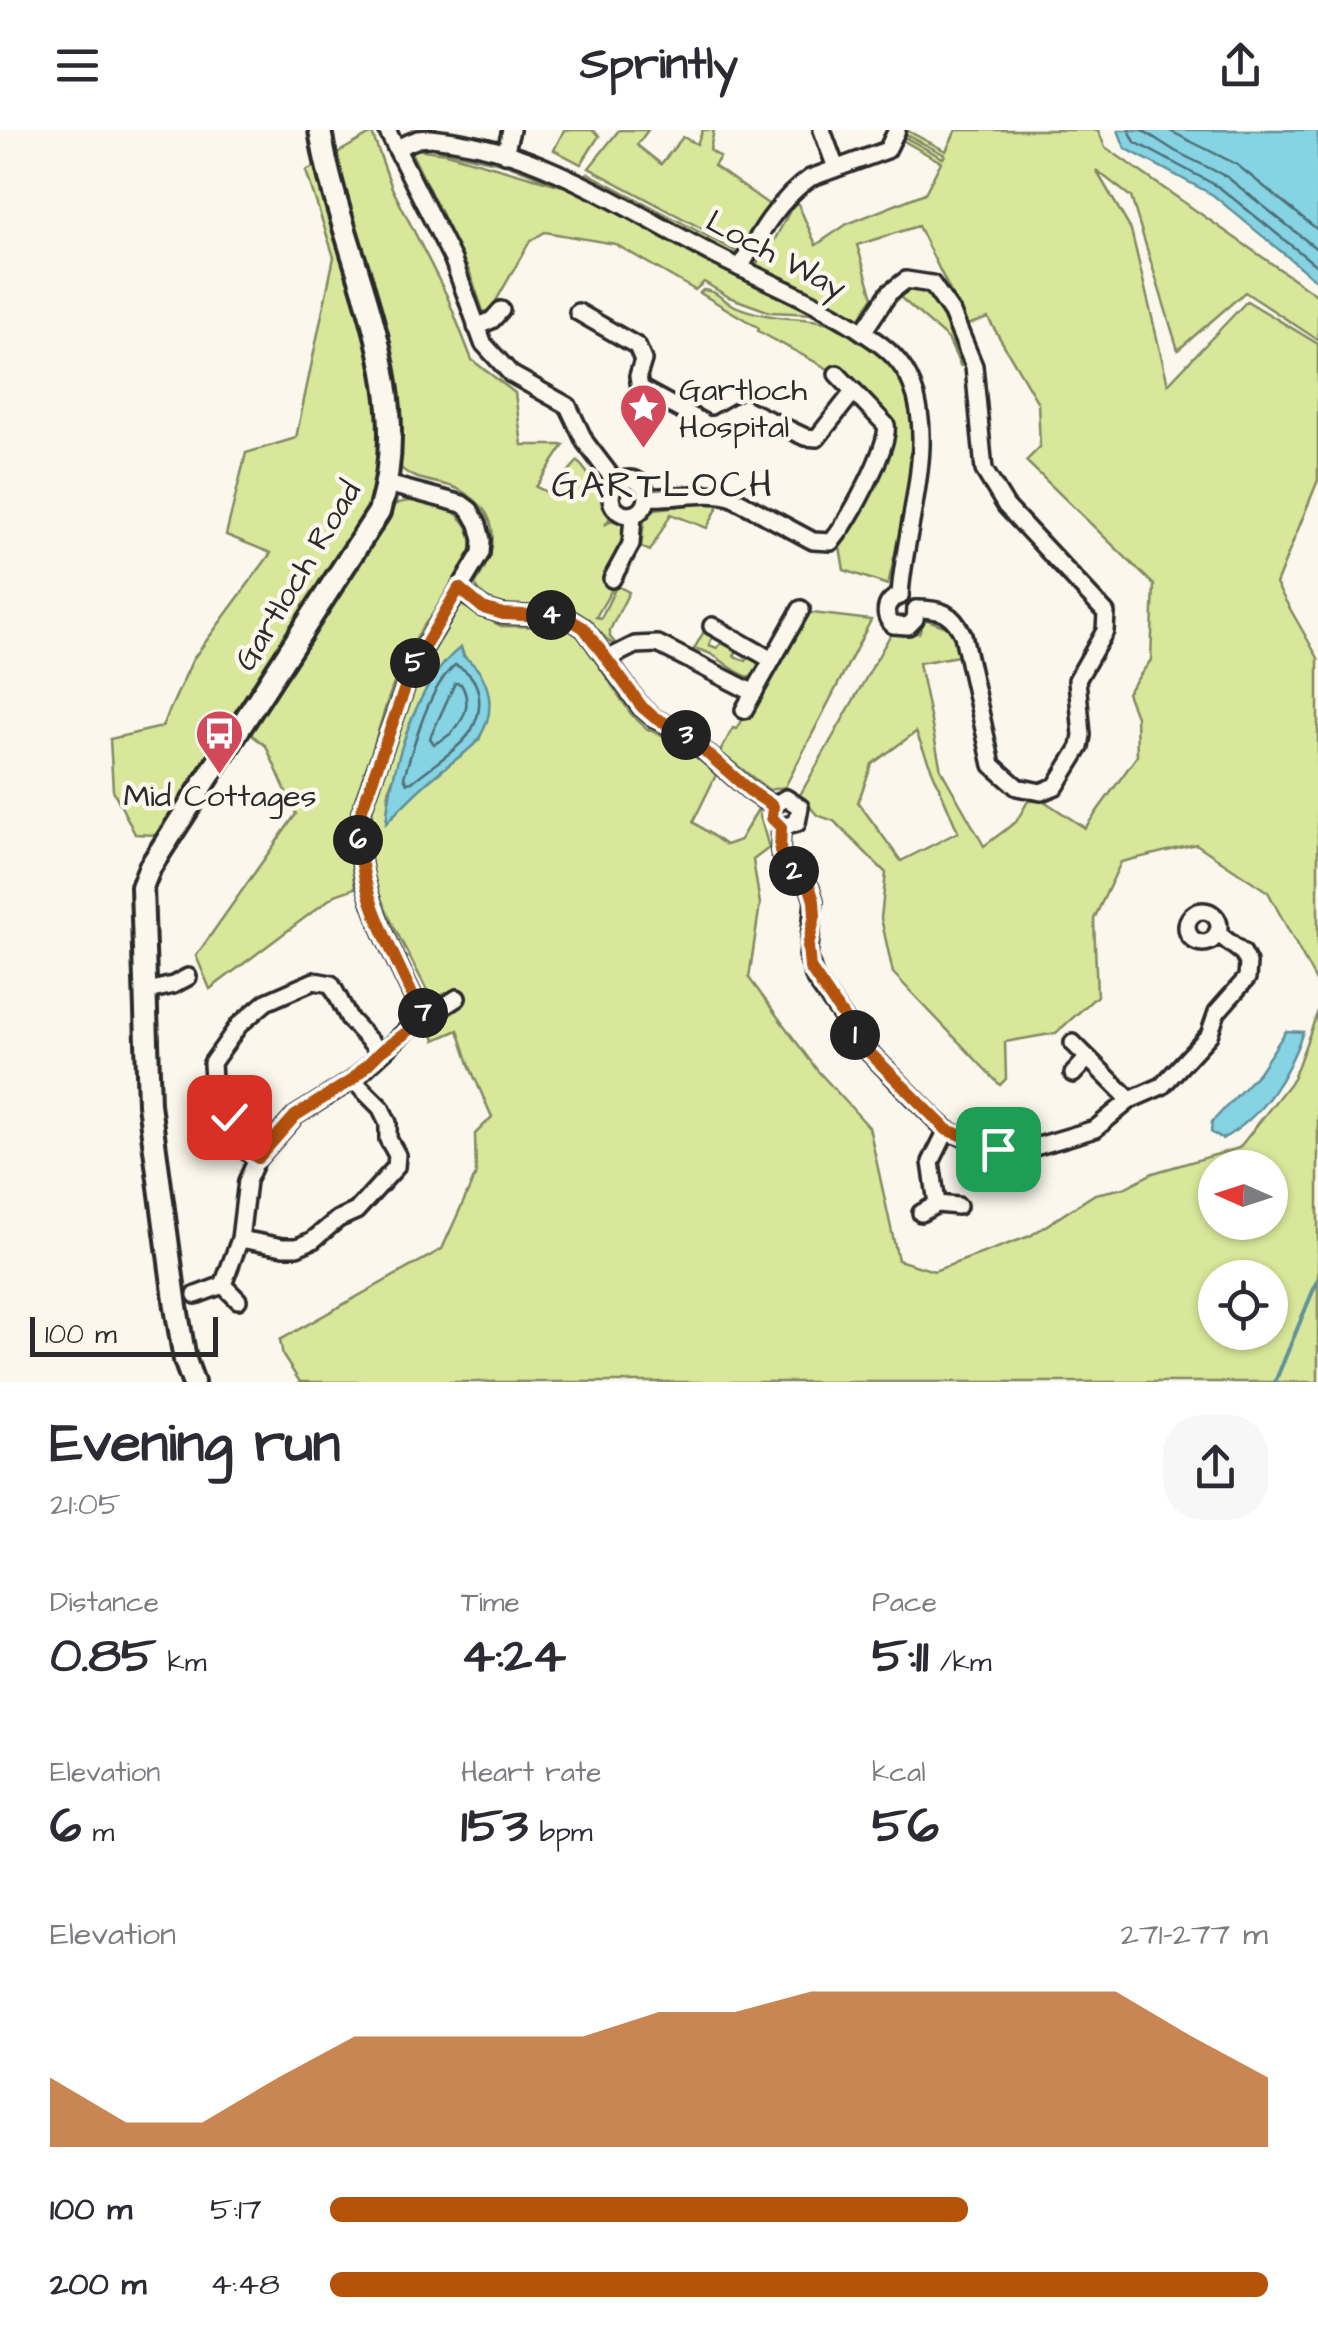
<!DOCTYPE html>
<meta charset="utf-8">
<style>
body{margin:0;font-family:"Architects Daughter",sans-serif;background:#f7f7f7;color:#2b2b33;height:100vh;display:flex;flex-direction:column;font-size:38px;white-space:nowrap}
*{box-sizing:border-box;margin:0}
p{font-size:32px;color:#7c7c81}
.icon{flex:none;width:55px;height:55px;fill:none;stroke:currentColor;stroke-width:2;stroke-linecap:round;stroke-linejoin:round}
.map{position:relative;height:1252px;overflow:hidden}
.panel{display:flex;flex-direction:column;background:#fff;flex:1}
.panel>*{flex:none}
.needle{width:65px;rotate:273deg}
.buttons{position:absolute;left:1198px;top:1020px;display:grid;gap:20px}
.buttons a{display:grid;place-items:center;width:90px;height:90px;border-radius:50%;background:#fff;box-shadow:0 2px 8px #0004;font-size:50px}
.scale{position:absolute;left:30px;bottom:25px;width:188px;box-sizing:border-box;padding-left:10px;border:5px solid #2b2b2b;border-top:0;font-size:28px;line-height:35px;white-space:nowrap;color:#2b2b2b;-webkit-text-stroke:8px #fbf7ec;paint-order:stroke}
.pin{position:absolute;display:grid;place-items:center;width:85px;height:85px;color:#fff;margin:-42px;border-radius:20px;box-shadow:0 5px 15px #0006}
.km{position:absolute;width:50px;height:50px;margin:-25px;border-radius:50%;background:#222;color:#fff;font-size:28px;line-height:50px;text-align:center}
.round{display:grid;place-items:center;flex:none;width:105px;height:105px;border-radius:40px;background:#f7f7f7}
.summary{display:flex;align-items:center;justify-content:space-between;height:170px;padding:0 50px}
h1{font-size:55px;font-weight:700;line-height:75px}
.figures{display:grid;grid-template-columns:repeat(3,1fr);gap:15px;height:170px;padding:10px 50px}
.figures div{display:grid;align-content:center}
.figures b{font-size:50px;font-weight:700}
.figures small{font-size:28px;font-weight:400}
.figures p{font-size:28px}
.chart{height:280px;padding:20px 50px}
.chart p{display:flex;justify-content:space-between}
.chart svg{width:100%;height:180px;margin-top:10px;fill:#b45309;opacity:.7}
ul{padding:0 50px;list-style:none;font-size:32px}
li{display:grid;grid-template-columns:160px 120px 1fr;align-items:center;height:75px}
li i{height:25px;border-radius:12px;background:#b45309}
header{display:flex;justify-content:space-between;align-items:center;height:130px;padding:0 50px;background:#fff;font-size:45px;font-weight:700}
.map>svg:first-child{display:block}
</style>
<header><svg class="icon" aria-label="menu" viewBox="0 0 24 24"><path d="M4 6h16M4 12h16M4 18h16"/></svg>Sprintly<svg class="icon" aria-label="share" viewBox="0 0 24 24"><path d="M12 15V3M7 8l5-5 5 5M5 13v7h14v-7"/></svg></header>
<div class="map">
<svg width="1318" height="1252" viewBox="0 0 1318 1252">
<rect width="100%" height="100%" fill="#fbf7ec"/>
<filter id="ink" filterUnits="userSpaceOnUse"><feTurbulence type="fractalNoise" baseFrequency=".01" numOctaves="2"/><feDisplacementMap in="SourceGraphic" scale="20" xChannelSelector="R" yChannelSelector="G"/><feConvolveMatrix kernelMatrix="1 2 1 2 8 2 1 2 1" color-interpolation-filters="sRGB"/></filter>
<g filter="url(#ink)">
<!-- green -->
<g fill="#d8e79a" stroke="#828962" stroke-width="2.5" fill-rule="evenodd">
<path d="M564 0H592L599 6 581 34 554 20Z"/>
<path d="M619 0H648L637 15 661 34 683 7 697 14 703 0H714L710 20 720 27 714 36 771 76 742 120 589 38Z"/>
<path d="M906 0 946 21 956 0H1098L1105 17 1318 166V210L1245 162 1178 220 1131 67 1096 40 1131 100 1168 254 1247 171 1318 214V350L1276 454 1318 528V855L1268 762 1196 714 1121 732 1094 789 1097 866 1056 903 1005 912 1006 949 1000 955 893 843 881 788 886 743 834 691 817 685 800 665 892 502 903 506 919 503 925 489 952 499 958 526 919 533 941 640 984 716 1016 692 1028 671H1044L1085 698 1137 626 1136 586 1127 563 1151 530 1154 455 1026 331 1040 317 1038 273 988 188 967 195 918 96 857 115 873 167 860 188 756 136 766 113 774 111 796 69 816 115 847 94 925 63 941 32 902 10 904 7 943 28 945 25 905 4ZM916 602 958 702 901 731 858 672 872 634Z"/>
<path d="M372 3 392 58 447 166 472 230 515 263 522 315H564L536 357 549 363 578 331 601 361 602 374 610 388 605 395 612 390 627 396 615 454 596 487 601 488 615 459 619 457 629 462 610 500V507L615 513 612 514C600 504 591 489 577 482 549 466 491 491 475 454 499 418 503 382 458 359 439 350 415 353 400 337L396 374C427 363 476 380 471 420 468 448 438 475 423 497 393 541 382 589 367 639 362 655 353 673 351 690 347 712 352 736 355 758L335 765 210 859 196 826 296 684 266 616 234 591 156 705 135 704 113 660 110 609 162 597 193 529 271 423 226 405 246 323 296 308 334 127 306 41Z"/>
<path d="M416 14C535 14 709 127 814 184L770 182 729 167 704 152 695 160 615 114 545 102 530 111 492 178 487 182 483 181 470 143 411 22 415 19 446 23 562 56 509 35Z"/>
<path d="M588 43 739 123 731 126 581 47Z"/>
<path d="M908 157C941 157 951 212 961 237L948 209 900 167 879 191 886 174Z"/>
<path d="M703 160C714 160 720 167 729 173 740 179 754 183 766 185 788 190 814 187 835 195 932 232 919 312 905 398L900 401 888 455 844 440 839 411 893 310 894 300 891 292 839 236 832 241 758 201 759 198 700 163Z"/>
<path d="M721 371 726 374 725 377 719 375 707 398 671 384 650 421 641 417 644 391 655 379Z"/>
<path d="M456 476H463L501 496 567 497 581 509 631 584 647 599 689 617 716 645 693 692 726 715 740 710 758 679 769 718 753 730 760 774 749 848 817 940 869 997 898 1130 934 1141 1030 1106 1095 1064 1124 1058 1153 1043 1239 1018 1293 949 1318 881V1252H300L283 1226 280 1210 442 1119 476 1044 475 1004 492 987 470 937 458 900 435 910 430 898 461 876 457 859 431 869C414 832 387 790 375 751 351 671 417 545 456 476ZM461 518 489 583 479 610 416 662 387 692 389 659 431 548ZM1215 1038H1270V1092H1215ZM1215 1148H1270V1202H1215Z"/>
<path d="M804 482 871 490 785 657 769 660 720 622 733 598 737 599Z"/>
<path d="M711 489 713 505 709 515 717 518 724 510 739 517 734 526 746 531 749 527 758 531 760 537 753 548C731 544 718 521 694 519Z"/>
</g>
<!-- water -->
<g fill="#85d3e3" stroke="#619099" stroke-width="2.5">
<path d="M1118 0H1318V152L1213 65 1125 18Z"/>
<path d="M461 517 463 526C490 544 498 579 479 608 472 620 454 630 443 639 423 655 404 674 386 693 392 636 415 553 461 517Z"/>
<path d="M1286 901 1303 902C1287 946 1264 986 1222 1009L1211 1002 1212 992 1259 942Z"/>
</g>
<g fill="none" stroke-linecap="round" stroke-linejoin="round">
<!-- shore -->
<g stroke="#4f6e75" stroke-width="2.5">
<path d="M1129 0 1135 12 1219 57 1318 137"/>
<path d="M1142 0 1175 21 1227 47 1318 120"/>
<path d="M1168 0 1236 34 1318 100"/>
<path d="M455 535C482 546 485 577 471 601 462 617 427 639 412 652L407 653 404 647C414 614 429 557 455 535Z"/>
<path d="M455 553 461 554C476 579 457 604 434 614L430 608Z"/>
</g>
<!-- stream -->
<path stroke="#619099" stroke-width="4" d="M1275 1252 1318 1149"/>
<defs>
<g id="minor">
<path d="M387 0 453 130 483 213 511 244 568 276 585 312 617 354"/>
<path d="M822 0 836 38"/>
<path d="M396 18 418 9 431 8C463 11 497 19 527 30 595 56 654 94 718 127 763 150 827 176 867 205 887 218 903 232 912 255 937 316 903 404 900 466"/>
<path d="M505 24 511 0"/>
<path d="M740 138C758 106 779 69 810 48L887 20 897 0"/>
<path d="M578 182 637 216 643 230 638 246 640 258 708 295 716 294 744 278 805 307 817 308 854 261"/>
<path d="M476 197 492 190 501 180"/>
<path d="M863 202 889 163 906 150 932 154 952 183 974 236 984 340 1006 376 1106 483 1105 501 1077 550 1082 605 1080 617 1056 656 1041 662 1017 657 992 635 963 505C952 482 941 479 916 479"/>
<circle cx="629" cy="367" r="18"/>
<path d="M387 354 462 374 470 380 478 394 482 410 481 423 412 538 361 682C351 751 388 811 416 873L426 889"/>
<path d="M647 367C675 369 704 360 731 367L813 411 831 412C847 396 891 314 886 295L837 244"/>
<path d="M612 449 631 414 633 384"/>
<path d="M459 459 483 478 503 484 566 487 584 498 641 577 655 589 681 601 749 660 773 676"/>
<path d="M900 466C885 470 882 485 893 495L908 496 915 489 916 479"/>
<path d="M712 496 772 530"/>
<path d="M607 529 635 515 658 514 754 563"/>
<path d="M744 580 801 479"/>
<path d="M773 676 786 668 800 677 797 693 781 697"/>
<path d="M781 697 780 722 810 758 814 771 808 827 815 849 864 917 936 990 947 1000 983 1016 998 1019H1028L1095 999 1130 970 1162 956 1209 905 1217 882 1247 848 1248 833 1243 823 1217 803"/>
<circle cx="1203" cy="797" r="16"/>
<path d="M144 862 173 855 188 847"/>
<path d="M1073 913 1130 970"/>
<path d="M1073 944 1088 928"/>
<path d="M257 1029 235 1012 231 1004 229 987 213 950 212 933 239 895 266 872 314 851 331 854 350 890 380 922"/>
<path d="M937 1074 931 1032 947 1000"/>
<path d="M921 1083 937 1074 958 1076"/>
<path d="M240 1109 283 1117H297L313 1110 338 1089 356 1081 396 1037 397 1025 388 1009V993L381 978 353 950"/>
<path d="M223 1155 238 1170"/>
<path d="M196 1165 223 1155 240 1109 247 1051 257 1029 295 986 353 950 407 900 457 868"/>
</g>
<path id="secondary" d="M193 1252 185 1230 176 1177 149 974 142 757 150 737 379 382C419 251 340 127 320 0"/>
</defs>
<!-- minor casing -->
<use href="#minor" stroke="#2b2b2b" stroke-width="22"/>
<!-- secondary casing -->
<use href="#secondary" stroke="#2b2b2b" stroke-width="28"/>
<!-- minor -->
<use href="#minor" stroke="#fbf7ec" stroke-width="15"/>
<!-- secondary -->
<use href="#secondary" stroke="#fbf7ec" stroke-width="20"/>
</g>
</g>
<g fill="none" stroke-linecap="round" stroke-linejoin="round" filter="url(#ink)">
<defs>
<path id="route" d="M229 987 235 1012 258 1028 295 986 352 950 380 922 426 888 416 873C388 811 351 751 361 682L412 538 459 458 483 478 503 484 566 487 584 498 642 577 655 588 682 601 749 660 773 676 772 688 781 697 780 722 810 758 814 771 815 785 808 816 810 838 864 917 947 1000 998 1019"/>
</defs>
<!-- route casing -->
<use href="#route" stroke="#fff" stroke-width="20"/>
<!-- route -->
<use href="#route" stroke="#b45309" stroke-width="12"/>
</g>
<!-- icons -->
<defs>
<symbol id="sight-pin" viewBox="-11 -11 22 30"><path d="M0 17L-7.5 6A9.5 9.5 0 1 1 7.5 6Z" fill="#d1495b" stroke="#fbf7ec"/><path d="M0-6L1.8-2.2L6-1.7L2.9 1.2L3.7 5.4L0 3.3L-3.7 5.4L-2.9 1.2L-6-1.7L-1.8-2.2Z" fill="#fff"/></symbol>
<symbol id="bus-pin" viewBox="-11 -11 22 30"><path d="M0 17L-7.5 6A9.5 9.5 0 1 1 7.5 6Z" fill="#d1495b" stroke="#fbf7ec"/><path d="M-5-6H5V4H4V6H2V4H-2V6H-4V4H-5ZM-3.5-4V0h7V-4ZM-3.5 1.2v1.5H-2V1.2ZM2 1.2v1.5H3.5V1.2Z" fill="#fff"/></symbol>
</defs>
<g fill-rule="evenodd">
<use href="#sight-pin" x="616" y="250" width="55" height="75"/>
<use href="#bus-pin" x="192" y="576" width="55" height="75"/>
</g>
<g text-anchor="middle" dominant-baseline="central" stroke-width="9" stroke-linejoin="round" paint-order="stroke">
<!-- street labels -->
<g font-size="32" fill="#2b2b2b" stroke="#fbf7ec">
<text transform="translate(776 125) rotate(28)">Loch Way</text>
<text transform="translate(298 446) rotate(-59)">Gartloch Road</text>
</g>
<!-- poi labels -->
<g font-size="32" fill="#2b2b2b" stroke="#fbf7ec" text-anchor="start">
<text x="679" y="260">Gartloch<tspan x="679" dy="37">Hospital</tspan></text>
<text x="220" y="666" text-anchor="middle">Mid Cottages</text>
</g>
<!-- quarter labels -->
<g font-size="38" letter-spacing="2.5" fill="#2b2b2b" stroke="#fbf7ec">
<text x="663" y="356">GARTLOCH</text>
</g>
</g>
</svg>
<div class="buttons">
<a><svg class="needle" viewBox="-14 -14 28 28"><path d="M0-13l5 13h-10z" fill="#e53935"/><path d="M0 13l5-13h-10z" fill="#7c7c81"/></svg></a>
<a><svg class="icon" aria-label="locate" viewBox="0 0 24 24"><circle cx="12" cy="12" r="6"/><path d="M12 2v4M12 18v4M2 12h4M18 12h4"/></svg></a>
</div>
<div class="scale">100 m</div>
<div class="pin" style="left:998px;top:1019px;background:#1e9e55"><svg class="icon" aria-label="arrive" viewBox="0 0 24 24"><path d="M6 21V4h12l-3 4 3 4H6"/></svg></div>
<div class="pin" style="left:229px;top:987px;background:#d93025"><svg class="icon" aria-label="check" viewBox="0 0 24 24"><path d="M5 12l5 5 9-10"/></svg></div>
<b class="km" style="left:855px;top:905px">1</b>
<b class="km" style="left:794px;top:741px">2</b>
<b class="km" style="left:686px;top:605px">3</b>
<b class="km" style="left:551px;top:485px">4</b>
<b class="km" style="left:415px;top:533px">5</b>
<b class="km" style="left:358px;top:710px">6</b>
<b class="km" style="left:423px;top:883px">7</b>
</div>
<section class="panel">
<div class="summary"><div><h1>Evening run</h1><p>21:05</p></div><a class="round"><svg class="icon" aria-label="share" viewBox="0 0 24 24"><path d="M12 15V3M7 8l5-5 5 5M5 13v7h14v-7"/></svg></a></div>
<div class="figures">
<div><p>Distance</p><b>0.85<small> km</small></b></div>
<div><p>Time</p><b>4:24</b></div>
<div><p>Pace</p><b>5:11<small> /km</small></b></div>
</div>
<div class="figures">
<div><p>Elevation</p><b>6<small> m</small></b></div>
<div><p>Heart rate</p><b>153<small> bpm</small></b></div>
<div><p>kcal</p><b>56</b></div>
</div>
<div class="chart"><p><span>Elevation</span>271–277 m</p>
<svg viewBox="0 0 160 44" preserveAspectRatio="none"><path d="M0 44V27L10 38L20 38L30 27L40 17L50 17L60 17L70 17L80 11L90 11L100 6L110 6L120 6L130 6L140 6L150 17L160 27V44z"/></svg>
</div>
<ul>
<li><b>100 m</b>5:17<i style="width:68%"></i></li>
<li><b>200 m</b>4:48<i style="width:100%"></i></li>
</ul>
</section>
